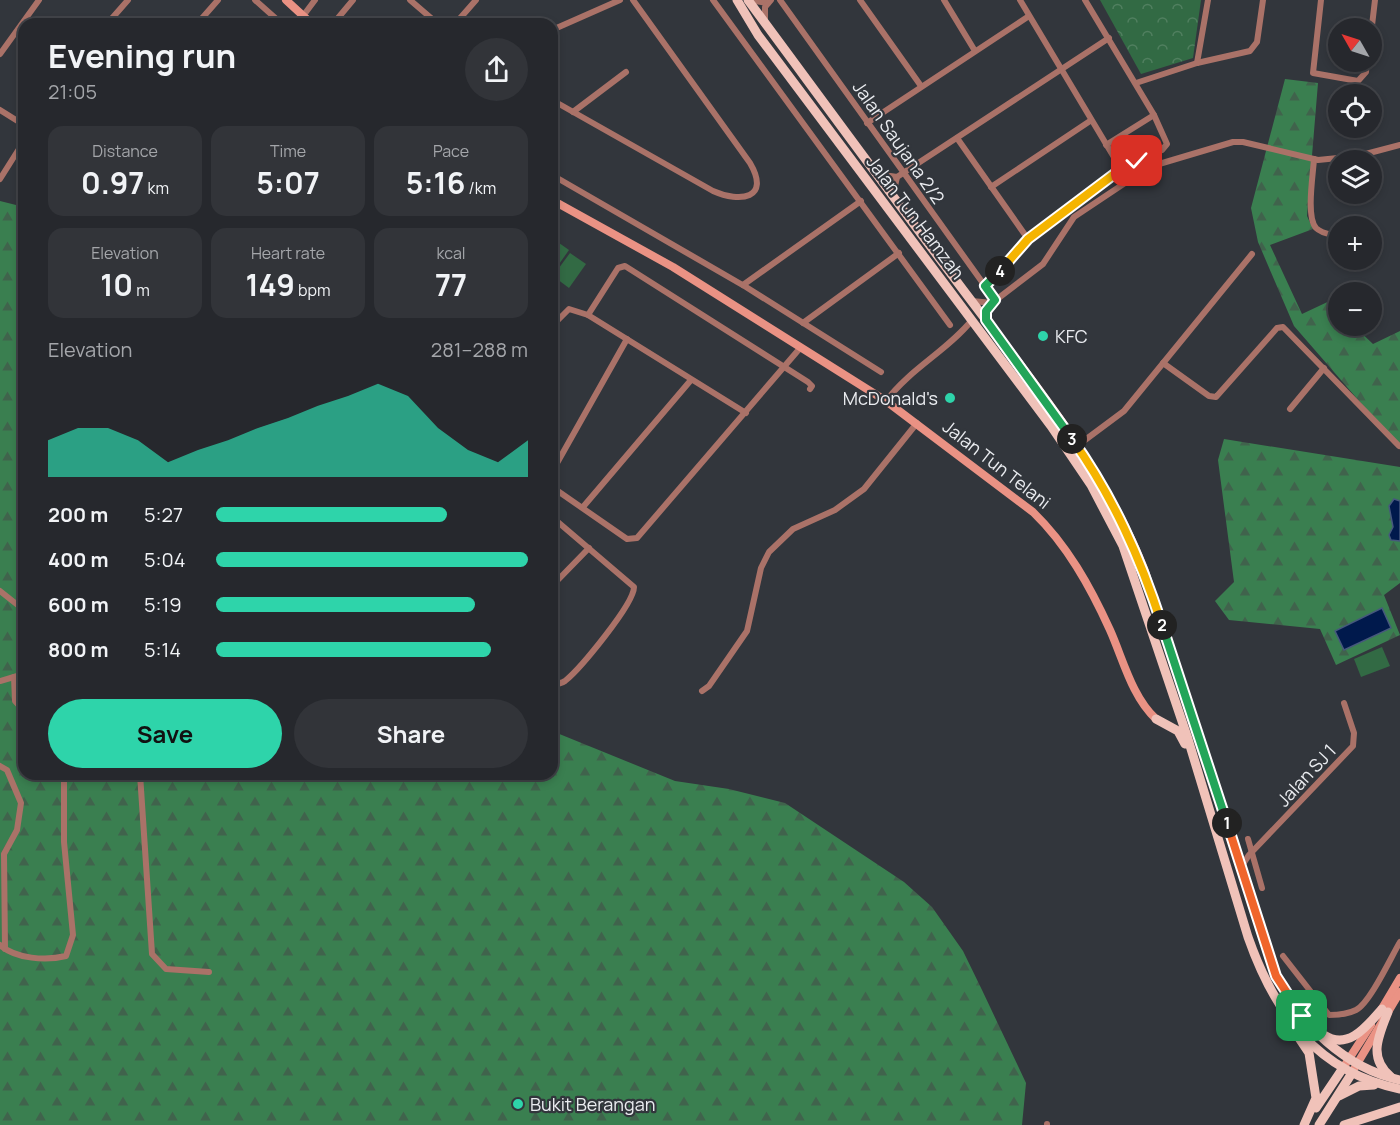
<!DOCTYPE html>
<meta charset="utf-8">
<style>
body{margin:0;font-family:Manrope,sans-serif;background:#323439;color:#f1f3f6;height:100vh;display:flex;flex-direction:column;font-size:22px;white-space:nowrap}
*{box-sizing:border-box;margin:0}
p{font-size:20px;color:#a4a6aa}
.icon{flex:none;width:33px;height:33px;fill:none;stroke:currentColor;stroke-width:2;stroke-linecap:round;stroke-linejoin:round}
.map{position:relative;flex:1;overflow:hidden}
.sheet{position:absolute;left:18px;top:18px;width:540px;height:762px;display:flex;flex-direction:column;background:#26282d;border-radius:18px;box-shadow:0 3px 9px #0003,0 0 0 2px #424449}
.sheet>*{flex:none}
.needle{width:39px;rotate:309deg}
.buttons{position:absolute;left:1328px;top:18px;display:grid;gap:12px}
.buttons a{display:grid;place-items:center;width:54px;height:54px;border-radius:50%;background:#26282d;box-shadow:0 3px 9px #0003,0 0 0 2px #424449;font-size:30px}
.pin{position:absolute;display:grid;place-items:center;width:51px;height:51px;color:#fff;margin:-26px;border-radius:12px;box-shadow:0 3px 9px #0006}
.km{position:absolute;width:30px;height:30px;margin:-15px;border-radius:50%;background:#222;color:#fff;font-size:16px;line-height:30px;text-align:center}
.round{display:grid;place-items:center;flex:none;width:63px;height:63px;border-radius:32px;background:#323439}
.head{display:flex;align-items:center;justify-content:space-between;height:102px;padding:0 30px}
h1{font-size:33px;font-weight:700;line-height:45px}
.figures{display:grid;grid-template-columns:repeat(3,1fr);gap:9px;height:102px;padding:6px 30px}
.figures div{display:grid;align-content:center;border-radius:15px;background:#323439;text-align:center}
.figures b{font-size:30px;font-weight:700}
.figures small{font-size:16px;font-weight:400}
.figures p{font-size:16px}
.chart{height:168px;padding:12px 30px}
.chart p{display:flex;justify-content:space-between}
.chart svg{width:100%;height:108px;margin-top:6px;fill:#2ed4aa;opacity:.7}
.cta{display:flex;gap:12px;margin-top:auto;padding:12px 30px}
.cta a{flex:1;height:69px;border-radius:36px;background:#2ed4aa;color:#111;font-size:24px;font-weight:700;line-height:69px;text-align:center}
.cta a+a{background:#323439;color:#f1f3f6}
ul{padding:0 30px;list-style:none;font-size:20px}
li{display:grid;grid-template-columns:96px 72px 1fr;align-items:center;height:45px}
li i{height:15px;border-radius:8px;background:#2ed4aa}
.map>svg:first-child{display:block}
</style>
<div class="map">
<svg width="1400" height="1125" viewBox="0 0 1400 1125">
<defs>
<pattern id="forest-firs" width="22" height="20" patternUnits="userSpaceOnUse" patternTransform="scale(1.5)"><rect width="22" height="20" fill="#3a7f50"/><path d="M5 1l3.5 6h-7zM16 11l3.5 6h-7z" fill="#40634c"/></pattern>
<pattern id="park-crowns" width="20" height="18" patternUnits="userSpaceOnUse" patternTransform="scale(1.5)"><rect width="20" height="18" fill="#326a44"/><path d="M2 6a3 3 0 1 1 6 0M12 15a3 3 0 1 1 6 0" fill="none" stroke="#507f5f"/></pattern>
</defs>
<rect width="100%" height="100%" fill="#32363c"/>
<!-- forest -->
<g fill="url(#forest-firs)">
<path d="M1285 79 1318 83 1307 216 1313 229 1270 245 1302 314 1336 298 1338 326H1354L1373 344 1400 331V448L1294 326 1258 242 1251 208Z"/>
<path d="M0 201 24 207V774H552V731L675 781 729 789 785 803 904 882 932 907 963 951 982 990 1026 1083 1022 1125H0Z"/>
<path d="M1224 439 1400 467V583L1384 595 1400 635 1336 665 1320 629 1229 620 1215 601 1234 582 1218 460Z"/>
</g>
<!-- park -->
<path fill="url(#park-crowns)" d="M1100 0H1201L1193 58 1141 74Z"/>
<!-- pitch -->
<g fill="#326a44">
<path d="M552 238 569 250 552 274Z"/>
<path d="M570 253 586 264 569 288 553 276Z"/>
<path d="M1382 647 1390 666 1361 677 1354 659Z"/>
</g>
<!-- water -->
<g fill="#00194c" stroke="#46587d" stroke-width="1.5">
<path d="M1394 499 1400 501V541L1391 540 1389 535 1393 527 1389 506Z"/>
<path d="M1382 608 1391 628 1344 650 1335 631Z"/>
</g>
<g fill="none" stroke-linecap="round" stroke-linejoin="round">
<!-- street -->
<g stroke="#aa7268" stroke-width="6">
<path d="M255 0 282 24"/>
<path d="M410 0 438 24"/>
<path d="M713 0 950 325"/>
<path d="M749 0 768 3"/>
<path d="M780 0 995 300"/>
<path d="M860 0 921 86"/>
<path d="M944 0 975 51"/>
<path d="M1020 0 1121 169"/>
<path d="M1321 0 1313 73 1358 81 1366 72 1367 62"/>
<path d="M303 16 315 0"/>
<path d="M765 21V7L771 0"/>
<path d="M107 24 128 0"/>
<path d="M197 24 218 0"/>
<path d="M333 24 353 0"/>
<path d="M455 24 476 0"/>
<path d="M552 30 620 0"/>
<path d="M1371 34 1375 0"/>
<path d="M0 54 39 0"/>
<path d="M1197 63 1208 0"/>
<path d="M1136 83 1197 63 1250 51 1257 42 1263 0"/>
<path d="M552 100 713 191C740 203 771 199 750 163L633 0"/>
<path d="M0 110 24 125"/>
<path d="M573 112 626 72"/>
<path d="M867 123 1029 16"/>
<path d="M957 138 1028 239"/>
<path d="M1106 145 1154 115"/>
<path d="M1314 159C1313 175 1306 217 1316 228 1322 234 1330 234 1338 236"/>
<path d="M877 174 897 177"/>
<path d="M552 175 746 287 881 372"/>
<path d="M0 179 24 141"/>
<path d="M991 187 1090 121"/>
<path d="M893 195 897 177 1109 38"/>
<path d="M1371 238 1379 237"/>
<path d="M743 285 861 201"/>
<path d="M985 286 1022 245 1074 203 1121 169 1162 150 1167 144 1154 115 1085 0"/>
<path d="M972 301 992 303"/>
<path d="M588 315 618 268 625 266 808 382 812 386 810 389"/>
<path d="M986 320V311L992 303 1043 264 1074 217 1149 167 1233 142H1243L1318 160 1358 156 1400 145"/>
<path d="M803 323 899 253"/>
<path d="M552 326 569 309 588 315 746 413"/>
<path d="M1163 363 1209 396 1216 397 1277 328 1283 327 1399 446"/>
<path d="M886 401C911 368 947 351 972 320"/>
<path d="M1290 409 1324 368"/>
<path d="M1077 446 1124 411 1252 254"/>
<path d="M552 472 627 339"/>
<path d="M552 487 627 539 637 538 801 347"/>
<path d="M583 507 691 380"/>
<path d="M552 517 634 587C634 604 580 669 565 681 561 684 557 684 552 684"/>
<path d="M552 586 589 548"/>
<path d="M0 591 24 610"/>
<path d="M14 677 15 701 24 711"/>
<path d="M0 681 24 674"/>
<path d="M702 691 709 686 747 631 761 568 769 552 793 529 835 510 864 489 917 423"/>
<path d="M0 766 7 770 21 803 17 830 4 854 5 949"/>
<path d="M140 774 152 954 166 969 209 972"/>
<path d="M1248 839 1262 888"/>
<path d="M1241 867 1249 855 1353 746 1354 733 1344 703"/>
<path d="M0 945C16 959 46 961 66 956L73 935 64 842V774"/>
<path d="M1283 956 1329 1015C1337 1015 1348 1014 1356 1010 1370 1003 1391 957 1400 942"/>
<path d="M1047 1125V1124"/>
</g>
<!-- secondary -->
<g stroke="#ea9284" stroke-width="8">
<path d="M286 0 312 24"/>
<path d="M552 200 673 267 886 401 1033 512C1067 545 1090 586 1110 630 1123 659 1132 697 1156 719"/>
<path d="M1378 1015 1400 978"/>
<path d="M1343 1068 1371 1025"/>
<path d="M1354 1069 1400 992"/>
</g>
<!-- primary -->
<g stroke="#f0c2b9" stroke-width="9">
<path d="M737 0 758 35 1051 426 1091 485 1123 546 1188 739 1248 937C1275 1014 1317 1072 1400 1089"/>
<path d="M748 0C822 100 895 200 970 299 1035 385 1105 470 1144 570L1276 976C1301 1025 1345 1068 1400 1080"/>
<path d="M1156 719 1178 731 1185 744"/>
<path d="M1388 1012C1378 1037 1368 1058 1391 1077"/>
<path d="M1324 1035C1348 1051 1367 1026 1382 1009"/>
<path d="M1299 1038 1309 1053 1316 1098 1304 1125"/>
<path d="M1339 1096 1359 1086 1374 1085"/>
<path d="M1316 1108 1343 1068"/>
<path d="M1319 1125 1352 1073"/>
<path d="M1344 1125 1400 1107"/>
</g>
</g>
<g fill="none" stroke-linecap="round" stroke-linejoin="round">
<defs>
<path id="split-1" d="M1227 823 1276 976 1302 1016"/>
<path id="split-2" d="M1162 625 1227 823"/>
<path id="split-3" d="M1072 439C1113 497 1140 557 1162 625"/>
<path id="split-4" d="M1000 271 985 286 995 300 986 311V320L1072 439"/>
<path id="split-5" d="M1000 271 1028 239 1121 169 1137 161"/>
</defs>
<!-- split-1 casing -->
<use href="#split-1" stroke="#fff" stroke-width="12"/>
<!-- split-2 casing -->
<use href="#split-2" stroke="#fff" stroke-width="12"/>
<!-- split-3 casing -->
<use href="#split-3" stroke="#fff" stroke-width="12"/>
<!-- split-4 casing -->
<use href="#split-4" stroke="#fff" stroke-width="12"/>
<!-- split-5 casing -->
<use href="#split-5" stroke="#fff" stroke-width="12"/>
<!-- split-1 -->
<use href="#split-1" stroke="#f0652b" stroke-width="8"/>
<!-- split-2 -->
<use href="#split-2" stroke="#22a559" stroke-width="8"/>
<!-- split-3 -->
<use href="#split-3" stroke="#f5b400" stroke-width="8"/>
<!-- split-4 -->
<use href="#split-4" stroke="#22a559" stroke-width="8"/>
<!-- split-5 -->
<use href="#split-5" stroke="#f5b400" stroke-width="8"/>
</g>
<!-- markers -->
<g fill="#2ed4aa" stroke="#32363c" stroke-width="2">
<circle cx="1043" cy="336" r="6"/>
<circle cx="950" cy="398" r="6"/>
<circle cx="518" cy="1104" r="6"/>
</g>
<g text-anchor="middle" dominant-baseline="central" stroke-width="4.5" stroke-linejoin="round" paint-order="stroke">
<!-- street labels -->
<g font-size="18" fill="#eaecf0" stroke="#32363c">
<text transform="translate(899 142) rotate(55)">Jalan Saujana 2/2</text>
<text transform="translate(916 217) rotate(53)">Jalan Tun Hamzah</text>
<text transform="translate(997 464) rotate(38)">Jalan Tun Telani</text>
<text transform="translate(1306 775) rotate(-47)">Jalan SJ 1</text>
</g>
<!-- poi labels -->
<g font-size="18" fill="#eaecf0" stroke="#32363c" text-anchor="start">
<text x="1055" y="336">KFC</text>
<text x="938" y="398" text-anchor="end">McDonald's</text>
<text x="530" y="1104">Bukit Berangan</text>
</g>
</g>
</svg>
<div class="buttons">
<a><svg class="needle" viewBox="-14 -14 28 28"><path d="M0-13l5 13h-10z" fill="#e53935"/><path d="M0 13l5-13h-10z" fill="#a4a6aa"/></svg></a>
<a><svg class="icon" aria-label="locate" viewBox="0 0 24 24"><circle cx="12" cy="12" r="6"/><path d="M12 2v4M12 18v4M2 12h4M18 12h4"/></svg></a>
<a><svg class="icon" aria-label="layers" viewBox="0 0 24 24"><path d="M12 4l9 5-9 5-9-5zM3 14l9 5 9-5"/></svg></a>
<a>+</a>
<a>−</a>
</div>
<div class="pin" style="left:1302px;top:1016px;background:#1e9e55"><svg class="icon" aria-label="arrive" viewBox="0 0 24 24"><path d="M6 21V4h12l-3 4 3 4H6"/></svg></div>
<div class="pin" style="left:1137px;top:161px;background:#d93025"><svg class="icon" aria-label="check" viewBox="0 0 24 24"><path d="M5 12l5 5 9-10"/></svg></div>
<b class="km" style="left:1227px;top:823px">1</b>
<b class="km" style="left:1162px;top:625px">2</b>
<b class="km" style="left:1072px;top:439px">3</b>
<b class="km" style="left:1000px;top:271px">4</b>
<section class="sheet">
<div class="head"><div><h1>Evening run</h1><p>21:05</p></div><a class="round"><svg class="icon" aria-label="share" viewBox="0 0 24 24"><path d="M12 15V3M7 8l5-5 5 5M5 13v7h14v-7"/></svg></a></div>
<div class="figures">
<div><p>Distance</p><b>0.97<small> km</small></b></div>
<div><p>Time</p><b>5:07</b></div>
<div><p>Pace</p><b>5:16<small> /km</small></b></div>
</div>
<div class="figures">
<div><p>Elevation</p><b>10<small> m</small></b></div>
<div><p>Heart rate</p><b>149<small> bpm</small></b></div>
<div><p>kcal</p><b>77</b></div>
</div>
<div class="chart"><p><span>Elevation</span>281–288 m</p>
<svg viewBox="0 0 160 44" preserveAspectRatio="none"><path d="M0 44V29L10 24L20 24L30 29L40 38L50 33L60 29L70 24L80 20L90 15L100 11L110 6L120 11L130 24L140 33L150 38L160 29V44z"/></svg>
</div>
<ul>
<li><b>200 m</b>5:27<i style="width:74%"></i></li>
<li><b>400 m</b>5:04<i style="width:100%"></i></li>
<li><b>600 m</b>5:19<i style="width:83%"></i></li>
<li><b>800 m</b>5:14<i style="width:88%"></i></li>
</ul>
<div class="cta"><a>Save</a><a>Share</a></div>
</section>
</div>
